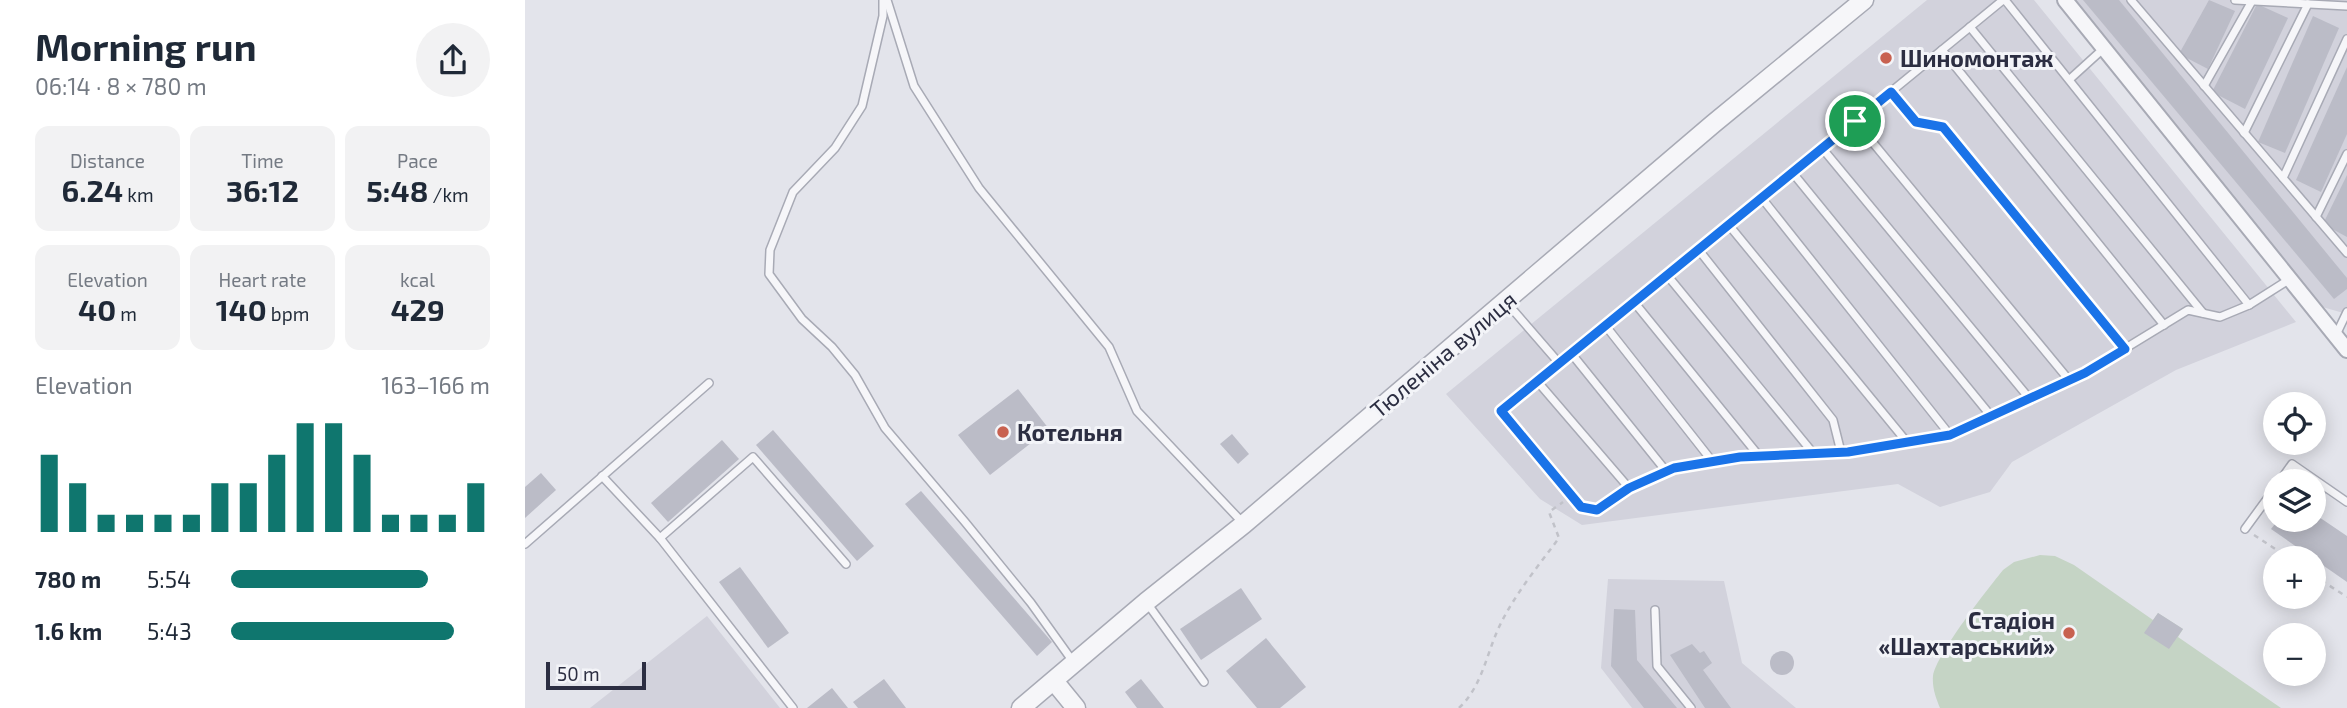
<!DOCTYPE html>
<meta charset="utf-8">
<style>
body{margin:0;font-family:"Exo 2",sans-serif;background:#f2f2f3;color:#1f2937;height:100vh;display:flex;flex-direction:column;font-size:26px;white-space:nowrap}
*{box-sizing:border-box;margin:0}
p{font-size:23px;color:#747a83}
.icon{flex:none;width:38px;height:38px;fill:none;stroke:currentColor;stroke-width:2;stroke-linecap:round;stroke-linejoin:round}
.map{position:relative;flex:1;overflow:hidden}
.drawer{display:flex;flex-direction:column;background:#fff;width:525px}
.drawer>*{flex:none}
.controls{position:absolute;left:1738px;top:392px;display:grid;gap:14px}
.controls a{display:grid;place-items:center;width:63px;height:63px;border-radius:50%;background:#fff;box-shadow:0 4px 18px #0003;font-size:35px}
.scale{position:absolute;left:21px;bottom:18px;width:100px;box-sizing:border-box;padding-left:7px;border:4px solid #2c2e42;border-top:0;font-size:19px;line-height:24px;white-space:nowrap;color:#2c2e42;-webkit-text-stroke:5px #f3f4f8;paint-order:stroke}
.pin{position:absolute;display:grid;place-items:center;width:60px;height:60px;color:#fff;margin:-30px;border:4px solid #fff;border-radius:50%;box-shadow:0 2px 7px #0007}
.round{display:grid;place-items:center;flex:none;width:74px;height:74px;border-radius:37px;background:#f2f2f3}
.headline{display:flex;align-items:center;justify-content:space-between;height:119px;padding:0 35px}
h1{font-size:38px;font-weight:700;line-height:52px}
.stats{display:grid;grid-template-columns:repeat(3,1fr);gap:10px;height:119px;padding:7px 35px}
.stats div{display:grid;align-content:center;border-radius:14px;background:#f2f2f3;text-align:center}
.stats b{font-size:30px;font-weight:700}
.stats small{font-size:19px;font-weight:400}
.stats p{font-size:19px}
.chart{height:196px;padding:14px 35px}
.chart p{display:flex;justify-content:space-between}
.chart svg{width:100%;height:126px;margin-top:7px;stroke:#0f766e;stroke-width:6}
ul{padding:0 35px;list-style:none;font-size:23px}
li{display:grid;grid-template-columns:112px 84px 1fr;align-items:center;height:52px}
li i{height:18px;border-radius:9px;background:#0f766e}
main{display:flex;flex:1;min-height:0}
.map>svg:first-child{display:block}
</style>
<main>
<section class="drawer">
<div class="headline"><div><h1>Morning run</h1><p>06:14 · 8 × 780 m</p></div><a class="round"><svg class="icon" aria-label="share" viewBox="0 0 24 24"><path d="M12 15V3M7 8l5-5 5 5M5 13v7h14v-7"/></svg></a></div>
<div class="stats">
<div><p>Distance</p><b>6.24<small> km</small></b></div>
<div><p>Time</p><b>36:12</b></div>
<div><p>Pace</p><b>5:48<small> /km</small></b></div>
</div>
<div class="stats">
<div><p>Elevation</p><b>40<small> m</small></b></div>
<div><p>Heart rate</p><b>140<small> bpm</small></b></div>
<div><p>kcal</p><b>429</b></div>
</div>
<div class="chart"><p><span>Elevation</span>163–166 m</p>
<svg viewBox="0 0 160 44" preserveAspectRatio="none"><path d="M5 44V17M15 44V27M25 44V38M35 44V38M45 44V38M55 44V38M65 44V27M75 44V27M85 44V17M95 44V6M105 44V6M115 44V17M125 44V38M135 44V38M145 44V38M155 44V27"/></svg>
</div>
<ul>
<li><b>780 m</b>5:54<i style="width:76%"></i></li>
<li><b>1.6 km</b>5:43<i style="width:86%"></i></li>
</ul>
</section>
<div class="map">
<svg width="1822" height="708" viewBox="0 0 1822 708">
<rect width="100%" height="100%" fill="#e3e4eb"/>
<!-- built -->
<g fill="#d2d2dc">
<path d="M1402 0H1509L1771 322 1651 370 1487 462 1465 492 1415 507 1373 484 1057 525 1015 499 921 394Z"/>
<path d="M1545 0H1822V314L1794 306Z"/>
<path d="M1083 579 1199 581 1217 663 1271 708H1107L1076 668Z"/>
<path d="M182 616 255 708H65Z"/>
</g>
<!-- green -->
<path fill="#c5d4c5" d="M1515 555 1530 556 1549 565 1628 620 1633 613 1658 629 1653 637 1756 708H1415C1411 698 1407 688 1408 676 1412 653 1462 590 1478 570L1489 562Z"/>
<!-- building -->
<g fill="#bbbcc7">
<path d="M1558 0H1594L1822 278V289L1809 299Z"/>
<path d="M1684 0 1710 11 1683 69 1654 54Z"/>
<path d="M1732 4 1763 18 1720 109 1687 92Z"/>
<path d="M1788 16 1814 28 1760 153 1733 142Z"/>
<path d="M1822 67V134L1796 192 1771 180Z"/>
<path d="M1822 175V237L1798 224Z"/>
<path d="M493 389 524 429 465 475 433 435Z"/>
<path d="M248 430 349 546 332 561 231 445Z"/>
<path d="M707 434 724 454 713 464 695 444Z"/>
<path d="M197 440 214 459 143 522 126 503Z"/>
<path d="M16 473 31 490 0 518V487Z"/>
<path d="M1788 485 1801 493 1788 511Z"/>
<path d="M396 491 527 642 512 656 380 504Z"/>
<path d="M1788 513 1822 536V582L1746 529 1753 520H1788Z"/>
<path d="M215 567 264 633 243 648 194 582Z"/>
<path d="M716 588 737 619 676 660 655 629Z"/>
<path d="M1089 609 1110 610 1112 660 1152 708H1119L1086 666Z"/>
<path d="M1633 613 1658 629 1644 649 1619 633Z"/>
<path d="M741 638 781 687 755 708H732L701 671Z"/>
<path d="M1167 644 1175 653 1179 651 1187 663 1178 670 1206 708H1180L1145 655Z"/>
<circle cx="1257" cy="663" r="12"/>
<path d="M359 679 381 708H333L328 702Z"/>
<path d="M616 679 639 708H612L600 692Z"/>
<path d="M307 688 323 708H282Z"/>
</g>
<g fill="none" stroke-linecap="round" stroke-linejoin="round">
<defs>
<g id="service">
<path d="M358 0V16L337 106 310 148 268 192 245 250 244 274 277 319 307 347 330 375 360 428 440 522 506 603 549 663"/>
<path d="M362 0 389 86 454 188 584 347 612 411 718 523"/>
<path d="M1478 0 976 411 1056 507 1072 510 1104 488 1149 468 1215 457 1323 452 1425 435 1560 373 1663 310 1695 317 1724 305 1480 0"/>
<path d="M1606 0 1822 253"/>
<path d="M1710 0 1822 6"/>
<path d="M1445 27 1678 313"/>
<path d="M1417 50 1639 325"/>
<path d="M1545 79 1578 49"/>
<path d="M1679 86 1727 1"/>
<path d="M1366 92 1391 122 1418 127 1600 349"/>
<path d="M1330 121 1544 380"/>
<path d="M1719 133 1783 4"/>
<path d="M1297 148 1504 398"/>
<path d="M1267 172 1466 416"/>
<path d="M1758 178 1822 39"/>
<path d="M1236 197 1425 435"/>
<path d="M1791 217 1822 154"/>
<path d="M1203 224 1381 441"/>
<path d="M1173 249 1308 420 1316 452"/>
<path d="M1142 275 1288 453"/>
<path d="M1109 302 1234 456"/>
<path d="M982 303 1034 363"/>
<path d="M1724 305 1765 279"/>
<path d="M1080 325 1187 461"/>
<path d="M1811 335 1822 312"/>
<path d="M1046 353 1141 471"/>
<path d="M1012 381 1104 488"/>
<path d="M77 476 135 538"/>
<path d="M1755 481 1767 464 1822 502"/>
<path d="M1720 529 1750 488"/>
<path d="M0 544 184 383"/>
<path d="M622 603 679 682"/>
<path d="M1130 610 1132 666 1166 708"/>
<path d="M268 708 135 538 228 457 321 564"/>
</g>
<path id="minor" d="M1540 0 1822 350"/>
<g id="tertiary">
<path d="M529 681 551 708"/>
<path d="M496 708 621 602 719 524 1188 124 1339 0"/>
</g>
</defs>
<!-- service casing -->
<use href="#service" stroke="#a8aab5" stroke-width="10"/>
<!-- minor casing -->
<use href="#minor" stroke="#a8aab5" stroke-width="18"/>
<!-- tertiary casing -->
<use href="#tertiary" stroke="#a8aab5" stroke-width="21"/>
<!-- path -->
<g stroke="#c1c2c9" stroke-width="2.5" stroke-dasharray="5 5" stroke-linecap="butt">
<path d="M1729 535 1764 558"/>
<path d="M1788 575 1822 597"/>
<path d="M934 708C958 685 961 654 975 625 990 594 1014 565 1034 538L1024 512 1038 502"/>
</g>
<!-- service -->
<use href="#service" stroke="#f6f6f9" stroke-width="7"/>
<!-- minor -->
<use href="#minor" stroke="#f6f6f9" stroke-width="14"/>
<!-- tertiary -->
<use href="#tertiary" stroke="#f6f6f9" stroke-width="18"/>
</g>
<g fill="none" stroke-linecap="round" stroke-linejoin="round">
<defs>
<path id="route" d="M1366 92 1391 122 1418 127 1600 349 1560 373 1425 435 1323 452 1215 457 1149 468 1104 488 1072 510 1056 507 976 411Z"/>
</defs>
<!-- route casing -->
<use href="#route" stroke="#fff" stroke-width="14"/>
<!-- route -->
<use href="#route" stroke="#1a73e8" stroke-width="9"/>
</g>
<!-- markers -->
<g fill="#c86150" stroke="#f3f4f8" stroke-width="2.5">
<circle cx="1361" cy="58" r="7"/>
<circle cx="478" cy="432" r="7"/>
<circle cx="1544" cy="633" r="7"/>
</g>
<g text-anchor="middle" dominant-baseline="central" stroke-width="6" stroke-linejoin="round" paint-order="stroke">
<!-- poi labels -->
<g font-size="23" font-weight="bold" fill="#2c2e42" stroke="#f3f4f8" text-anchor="start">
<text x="1375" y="58">Шиномонтаж</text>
<text x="492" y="432">Котельня</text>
<text x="1530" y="620" text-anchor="end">Стадіон<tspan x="1530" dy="26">«Шахтарський»</tspan></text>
</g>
<!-- street labels -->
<g font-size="23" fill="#2c2e42" stroke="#f3f4f8">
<text transform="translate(918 354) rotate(-40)">Тюленіна вулиця</text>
</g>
</g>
</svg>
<div class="controls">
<a><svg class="icon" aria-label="locate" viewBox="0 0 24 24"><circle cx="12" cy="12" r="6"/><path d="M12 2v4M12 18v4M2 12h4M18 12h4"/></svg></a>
<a><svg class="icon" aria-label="layers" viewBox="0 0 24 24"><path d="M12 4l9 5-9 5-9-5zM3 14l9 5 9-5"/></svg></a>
<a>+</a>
<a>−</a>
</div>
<div class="scale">50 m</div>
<div class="pin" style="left:1330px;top:121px;background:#1e9e55"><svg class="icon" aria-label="arrive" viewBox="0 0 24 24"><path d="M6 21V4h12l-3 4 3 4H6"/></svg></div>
</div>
</main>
